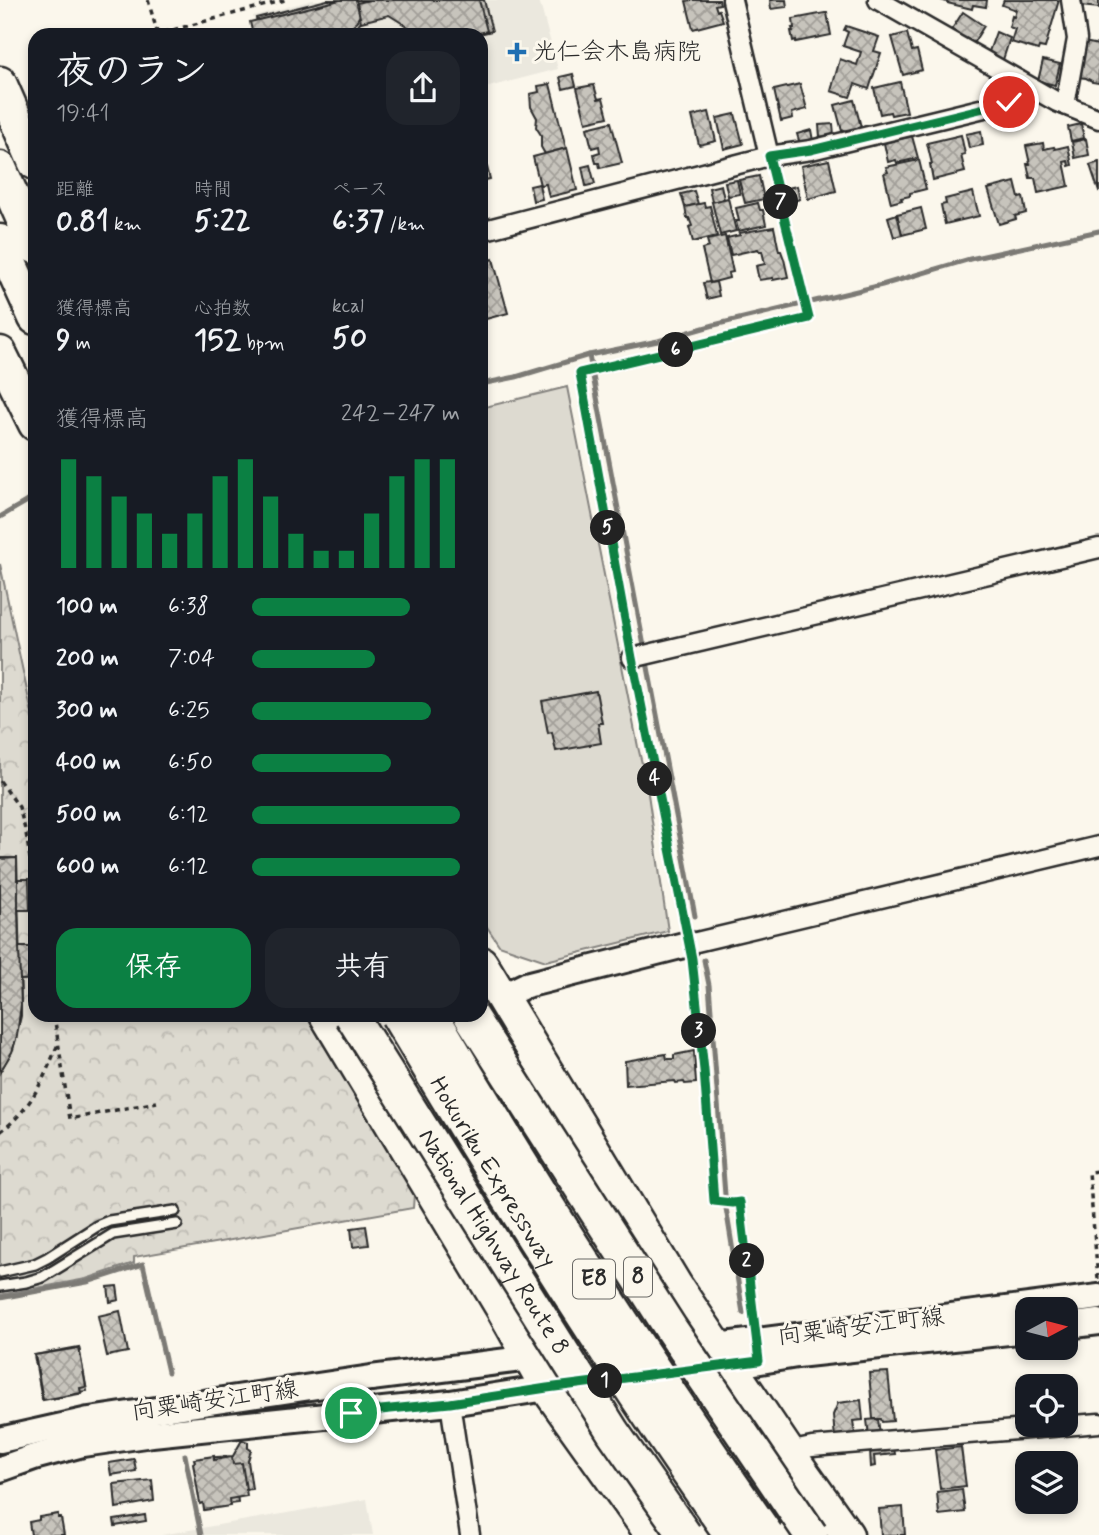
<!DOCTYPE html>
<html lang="ja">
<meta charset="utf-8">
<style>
body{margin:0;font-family:Mynerve,"Klee One",sans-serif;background:#20242c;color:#f1f3f6;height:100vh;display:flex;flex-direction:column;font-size:26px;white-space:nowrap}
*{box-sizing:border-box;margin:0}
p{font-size:23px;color:#9ea1a6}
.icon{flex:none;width:38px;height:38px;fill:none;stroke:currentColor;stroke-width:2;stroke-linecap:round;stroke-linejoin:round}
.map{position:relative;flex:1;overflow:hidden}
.details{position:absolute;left:28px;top:28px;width:460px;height:994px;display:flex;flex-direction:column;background:#171b24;border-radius:21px;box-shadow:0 4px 10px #0003}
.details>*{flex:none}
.needle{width:46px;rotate:83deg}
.buttons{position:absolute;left:1015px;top:1297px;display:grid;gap:14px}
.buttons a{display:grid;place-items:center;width:63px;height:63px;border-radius:14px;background:#171b24;box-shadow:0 4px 10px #0003;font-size:35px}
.pin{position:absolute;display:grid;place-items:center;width:60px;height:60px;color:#fff;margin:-30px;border:4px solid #fff;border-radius:50%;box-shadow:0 2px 7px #0007}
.km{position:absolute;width:35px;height:35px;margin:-18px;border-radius:50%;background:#222;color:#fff;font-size:19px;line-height:35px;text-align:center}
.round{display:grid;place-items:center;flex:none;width:74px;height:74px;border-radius:21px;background:#20242c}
.headline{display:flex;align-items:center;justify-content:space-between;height:119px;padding:0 28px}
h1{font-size:38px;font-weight:700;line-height:52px}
.metrics{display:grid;grid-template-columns:repeat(3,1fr);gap:10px;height:119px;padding:7px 28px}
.metrics div{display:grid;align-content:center}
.metrics b{font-size:30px;font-weight:700}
.metrics small{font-size:19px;font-weight:400}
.metrics p{font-size:19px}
.chart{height:196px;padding:14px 28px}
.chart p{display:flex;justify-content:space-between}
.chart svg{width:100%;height:126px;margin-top:7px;stroke:#0b8043;stroke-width:6}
.cta{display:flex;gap:14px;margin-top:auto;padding:14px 28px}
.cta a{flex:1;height:80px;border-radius:21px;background:#0b8043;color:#fff;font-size:28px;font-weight:700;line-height:80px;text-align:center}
.cta a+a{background:#20242c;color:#f1f3f6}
ul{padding:0 28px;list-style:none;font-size:23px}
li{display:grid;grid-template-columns:112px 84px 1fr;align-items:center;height:52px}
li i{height:18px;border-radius:9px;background:#0b8043}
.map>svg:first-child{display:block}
</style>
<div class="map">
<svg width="1099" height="1535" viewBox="0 0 1099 1535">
<defs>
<pattern id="forest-crowns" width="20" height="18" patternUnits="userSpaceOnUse" patternTransform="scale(1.75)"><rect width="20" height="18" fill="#dddad0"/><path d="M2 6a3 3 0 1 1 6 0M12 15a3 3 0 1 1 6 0" fill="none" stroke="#bebbb3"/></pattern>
<pattern id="building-cross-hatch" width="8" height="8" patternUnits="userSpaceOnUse" patternTransform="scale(1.75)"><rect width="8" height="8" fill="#c7c4bc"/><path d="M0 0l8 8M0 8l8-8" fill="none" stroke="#a29f99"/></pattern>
</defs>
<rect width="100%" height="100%" fill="#fbf7ec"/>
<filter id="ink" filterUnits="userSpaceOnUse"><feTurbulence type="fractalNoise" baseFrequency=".0143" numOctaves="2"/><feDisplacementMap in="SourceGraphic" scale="14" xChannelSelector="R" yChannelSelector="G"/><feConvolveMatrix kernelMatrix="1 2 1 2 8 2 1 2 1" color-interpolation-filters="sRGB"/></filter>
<g filter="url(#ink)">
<!-- built -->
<g fill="#ebe8de">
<path d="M313 0H539L558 69 481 89V35H257L253 16Z"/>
<path d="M367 1499 373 1535H161Z"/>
</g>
<!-- forest -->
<path fill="url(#forest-crowns)" stroke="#84827e" stroke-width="2" d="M0 564 35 728V1015H306L414 1194 413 1208 134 1257V1263L86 1279 0 1295Z"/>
<!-- garden -->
<path fill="#dddad0" stroke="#84827e" stroke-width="2" d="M567 387 638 747 646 780 668 931 546 961 499 945 481 918V408Z"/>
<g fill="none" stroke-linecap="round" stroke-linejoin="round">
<!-- stream -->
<g stroke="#7b7a75" stroke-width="5">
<path d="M589 355 695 916"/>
<path d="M481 384 516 377 589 355 658 341 714 325 882 285 970 259 1099 231"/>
<path d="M0 517 29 500"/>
<path d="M704 960 709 985 726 1208 743 1313"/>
<path d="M0 1298 87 1282 143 1264 168 1372"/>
<path d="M185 1455 201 1535"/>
</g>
</g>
<!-- building -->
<g fill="url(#building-cross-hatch)" stroke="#2b2b2b" stroke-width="2">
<path d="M327 0H484L492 31 475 35H451L407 3 366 14 351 35H260L256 18Z"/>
<path d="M340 0H356L360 15 350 32 337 35H253L250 22Z"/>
<path d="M370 0H479L487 31 471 35H421L389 15 361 22 357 3Z"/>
<path d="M692 0H719L720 4 715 5 717 11 719 10 723 21 693 29 686 1Z"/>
<path d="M770 0H786L787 7 771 9Z"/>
<path d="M941 0H987L986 7 973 5 972 9 947 3V2Z"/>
<path d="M1004 0H1059L1045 48 1039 47 1038 50 1011 42 1015 29 1009 27 1012 16 1014 17 1016 10 1002 5Z"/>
<path d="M1070 0H1099V8L1070 5Z"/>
<path d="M963 12 984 26 972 45 956 36 958 33 952 29Z"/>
<path d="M825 13H827L831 35 796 42V40L793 41 791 31H793L792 28H794L793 19Z"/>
<path d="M846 26 879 37 874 51 881 53 869 89 855 84 850 97 831 91 840 59 857 65 861 52 843 46 848 32 844 30Z"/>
<path d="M996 32 1010 38 1001 66 986 60Z"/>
<path d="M907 33 912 51 917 50 922 70 903 75 892 37Z"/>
<path d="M1084 42 1099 45V83L1092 82V81L1086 78 1069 76Z"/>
<path d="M1043 60 1060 64 1055 85 1038 81Z"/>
<path d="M573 74 576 86 563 89 560 77Z"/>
<path d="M900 82 907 112 891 115 890 112 880 114 874 88Z"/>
<path d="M550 84 566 148 545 154 541 147V135L536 127 537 118 531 107 530 94 539 92 538 86Z"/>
<path d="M800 84 807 109 792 113 793 118 781 121 774 90Z"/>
<path d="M594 85 598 99 603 98 608 117 586 122 577 88Z"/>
<path d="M854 100 861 127 842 131 835 105Z"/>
<path d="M709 112 716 141 699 145 692 116Z"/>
<path d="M735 114 743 144 724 149 717 118Z"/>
<path d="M611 122 622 163 600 168 599 163H596L594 154 600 152 599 146 592 148 587 128Z"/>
<path d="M833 124 834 135 820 137 819 125Z"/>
<path d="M1081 124 1084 138 1071 141 1068 127Z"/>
<path d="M811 130 813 141 800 144 797 134Z"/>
<path d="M981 131 983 145 969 148 966 134Z"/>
<path d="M961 135 965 154 961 155 965 172 933 180 930 164H932L927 143Z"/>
<path d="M912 136 918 158 897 163 896 160 888 162 884 143Z"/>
<path d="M1086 139 1089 155 1075 158 1072 142Z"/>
<path d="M1043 143 1044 149 1054 147 1055 149 1068 146 1072 165 1069 166 1068 161 1064 162 1069 186 1038 193 1035 178H1030L1027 164H1030L1026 146Z"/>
<path d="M567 148 577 190 549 197 546 184 540 185 533 157Z"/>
<path d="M485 159 490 179 481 181V160Z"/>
<path d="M829 160 836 191 808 199 801 166Z"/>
<path d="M919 160 926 189 910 193V196L901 198 902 200 891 203 884 173 888 172 886 167Z"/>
<path d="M1099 162V192L1090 165Z"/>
<path d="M590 165 595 184 586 186 582 167Z"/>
<path d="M759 176 764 199 745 203 739 180Z"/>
<path d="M737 180 740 194 728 196 725 182Z"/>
<path d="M1015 182 1019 198 1023 197 1026 213 1015 216 1016 219 999 224 988 189Z"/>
<path d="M539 184 542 199 533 201 530 186Z"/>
<path d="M721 185 724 199 712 202 709 188Z"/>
<path d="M797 186 800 199 790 202 787 188Z"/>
<path d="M694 191 698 204 685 207 681 194Z"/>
<path d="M973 192 979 216 945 224 941 205 946 204 945 199Z"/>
<path d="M728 198 736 231 720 235 712 202Z"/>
<path d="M704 203 705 207 710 206 717 236 693 242 689 227 692 226 689 218H687L685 207Z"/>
<path d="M758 203 760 210H763L766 225 738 231 736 221H739L736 208Z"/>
<path d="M921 208 926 229 902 235 897 214Z"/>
<path d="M897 214 902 235 894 237 888 217Z"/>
<path d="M774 227 779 251H781L784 259 788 277 773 280V278L759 280 756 266 765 264 762 251H759L758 249 731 255 727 238 740 235 739 233Z"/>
<path d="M725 236 733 272 728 273 729 278 710 283 702 249 709 247 707 240Z"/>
<path d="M493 259 508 313 486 319 482 305 481 306V263Z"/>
<path d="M710 282V283L716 282 719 296 707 299 703 283Z"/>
<path d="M596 691 602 723H598L601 743 556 751 552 732 548 733 542 701Z"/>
<path d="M0 858H17L21 1002V1016L16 1038 13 1049 0 1072Z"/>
<path d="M17 858V880L29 879V910H18L19 948 31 947 32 979 20 980 21 1004 17 1036 12 1052 0 1072V859Z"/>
<path d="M18 879H29L30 910H18Z"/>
<path d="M19 947H31L32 979 20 980Z"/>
<path d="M694 1051 696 1083 685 1084 684 1082 676 1083 675 1081 626 1085 625 1061 666 1054 667 1059H674V1055Z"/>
<path d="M366 1226 369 1245 353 1247 351 1228Z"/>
<path d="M117 1286 119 1300 110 1302 108 1287Z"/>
<path d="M120 1311 128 1352 107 1356 98 1316Z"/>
<path d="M79 1347 87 1391 79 1392V1394L51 1399V1397L42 1399 34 1355Z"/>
<path d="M79 1348 86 1387 80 1388 81 1393 43 1400 35 1355Z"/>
<path d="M888 1372 893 1421 882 1422 881 1419H873L869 1373Z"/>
<path d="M861 1400 863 1420 853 1421 855 1434 849 1435V1438L835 1439 833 1415 838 1403Z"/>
<path d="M878 1419 880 1435 869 1436 867 1420Z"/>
<path d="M242 1440 248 1442V1448L251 1450 248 1461 252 1489 237 1491 238 1503 206 1507 202 1458 233 1456Z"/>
<path d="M961 1447 966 1486 940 1489 935 1450Z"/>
<path d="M894 1448 895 1454 874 1456 875 1466 871 1467 870 1451Z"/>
<path d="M214 1456V1460L232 1457 233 1464 242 1463 247 1496 229 1499 230 1506 204 1510 203 1503 200 1504 193 1463 195 1462 194 1459Z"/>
<path d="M134 1459 136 1471 111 1475 109 1463Z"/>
<path d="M152 1480 154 1501 116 1508 114 1484Z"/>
<path d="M962 1489 965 1512 939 1515 937 1492Z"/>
<path d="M903 1507 905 1535H881L879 1509Z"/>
<path d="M58 1514V1518H61L64 1535H31L29 1522 39 1520V1517Z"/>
<path d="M145 1515 146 1521 115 1526 114 1520Z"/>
</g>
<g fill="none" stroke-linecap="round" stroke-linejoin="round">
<defs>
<g id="lane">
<path d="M0 1272 35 1264 47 1258 97 1226 109 1221 175 1211"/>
<path d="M0 1286 26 1282 43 1277 113 1234 177 1224"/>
</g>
<g id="street">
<path d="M878 0 1057 102 1099 119"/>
<path d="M1065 105 1077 39 1071 0"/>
<path d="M769 156 811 150 1009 102 1018 80"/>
<path d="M481 231 769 156 732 0"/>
<path d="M632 658 1099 548"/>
<path d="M688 944 1099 846"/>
<path d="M450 1403 470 1535"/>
<path d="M788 1452 812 1447 1099 1423"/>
</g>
<g id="secondary">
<path d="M501 997 526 985 688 944"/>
<path d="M1066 1326 1099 1322"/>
<path d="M0 1440 89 1420 371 1378 530 1358 717 1346 1099 1297"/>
<path d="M0 1469 34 1457 83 1444 152 1434 450 1403 547 1388 731 1366 797 1355 1027 1330"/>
</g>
<g id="highway">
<path d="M0 83 35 163"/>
<path d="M0 168 35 247"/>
<path d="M0 241 35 318"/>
<path d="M0 353 35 424"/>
<path d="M481 963 676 1286 788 1452 847 1535"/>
<path d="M326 1015 502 1308 547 1388 652 1535"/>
</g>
</defs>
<!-- lane casing -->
<use href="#lane" stroke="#2b2b2b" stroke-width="14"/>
<!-- street casing -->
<use href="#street" stroke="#2b2b2b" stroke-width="23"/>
<!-- secondary casing -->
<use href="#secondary" stroke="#2b2b2b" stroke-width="30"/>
<!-- highway casing -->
<use href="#highway" stroke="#2b2b2b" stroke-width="37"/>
<!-- path -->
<g stroke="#2b2b2b" stroke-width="3.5" stroke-dasharray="5 5" stroke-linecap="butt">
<path d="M148 0 158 35"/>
<path d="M154 35 285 0"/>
<path d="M629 643 580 373 809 318 773 171"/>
<path d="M635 675 684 925"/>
<path d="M0 781 19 807 26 833 35 890"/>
<path d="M692 963 704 1070 714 1201 733 1204 740 1202 754 1321"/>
<path d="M54 1015 70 1119 157 1102"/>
<path d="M0 1132C31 1110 44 1078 58 1044"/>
<path d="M1098 1279 1089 1172 1099 1171"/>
</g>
<!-- lane -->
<use href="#lane" stroke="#fbf7ec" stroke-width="9"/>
<!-- street -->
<use href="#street" stroke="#fbf7ec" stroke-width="18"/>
<!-- secondary -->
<use href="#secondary" stroke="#fbf7ec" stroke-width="24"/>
<!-- highway -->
<use href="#highway" stroke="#fbf7ec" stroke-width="32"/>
<defs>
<g id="highway-bridge">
<path id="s1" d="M351 1015 613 1432 685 1535"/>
<path id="s2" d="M397 1015C502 1192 612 1367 731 1535"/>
<path d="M432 1015C536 1193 649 1366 767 1535"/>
<path d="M470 1015 671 1329 811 1535"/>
</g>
</defs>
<!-- highway-bridge casing -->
<use href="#highway-bridge" stroke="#2b2b2b" stroke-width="37" stroke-linecap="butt"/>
<!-- highway-bridge -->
<use href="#highway-bridge" stroke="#fbf7ec" stroke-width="32"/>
</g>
</g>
<g fill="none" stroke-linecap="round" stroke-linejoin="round" filter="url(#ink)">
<defs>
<path id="route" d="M351 1413 450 1403 547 1388 759 1361 740 1202 733 1203 714 1201 704 1070 692 959 632 658 580 373 809 318 769 156 811 150 1009 102"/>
</defs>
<!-- route casing -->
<use href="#route" stroke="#fff" stroke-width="14"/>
<!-- route -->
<use href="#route" stroke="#0b8043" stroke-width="9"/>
</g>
<!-- markers -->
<path fill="#1f6fb2" stroke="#fbf7ec" stroke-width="2.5" d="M513.5 41.5h7v7h7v7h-7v7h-7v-7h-7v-7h7z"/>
<g text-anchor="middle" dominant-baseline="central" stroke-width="6" stroke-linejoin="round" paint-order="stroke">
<!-- shield labels -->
<g fill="#fbf7ec" stroke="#696865" stroke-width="2">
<rect x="624" y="1257.5" width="28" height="39" rx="5"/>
<rect x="573" y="1259.5" width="42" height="39" rx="5"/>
</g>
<g font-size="23" font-weight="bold" fill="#2b2b2b">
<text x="638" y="1277">8</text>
<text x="594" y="1279">E8</text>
</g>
<!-- poi labels -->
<g font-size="24" fill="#2b2b2b" stroke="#fbf7ec" text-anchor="start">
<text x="533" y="52">光仁会木島病院</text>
</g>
<!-- street labels -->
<g font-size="24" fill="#2b2b2b" stroke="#fbf7ec">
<text stroke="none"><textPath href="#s2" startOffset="184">Hokuriku Expressway</textPath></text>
<text stroke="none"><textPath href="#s1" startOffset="268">National Highway Route 8</textPath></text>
<text transform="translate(861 1327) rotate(-7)">向粟崎安江町線</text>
<text transform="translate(215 1401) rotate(-8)">向粟崎安江町線</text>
</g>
</g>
</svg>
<div class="buttons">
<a><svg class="needle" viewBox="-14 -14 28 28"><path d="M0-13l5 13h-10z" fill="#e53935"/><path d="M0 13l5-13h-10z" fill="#9ea1a6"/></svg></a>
<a><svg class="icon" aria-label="locate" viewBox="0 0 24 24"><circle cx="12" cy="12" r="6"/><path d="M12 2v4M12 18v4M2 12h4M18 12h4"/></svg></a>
<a><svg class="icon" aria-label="layers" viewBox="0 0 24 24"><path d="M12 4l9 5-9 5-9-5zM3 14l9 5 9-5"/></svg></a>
</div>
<div class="pin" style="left:351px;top:1413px;background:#1e9e55"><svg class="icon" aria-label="arrive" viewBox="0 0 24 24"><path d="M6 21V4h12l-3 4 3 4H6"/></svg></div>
<div class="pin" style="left:1009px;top:102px;background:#d93025"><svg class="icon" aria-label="check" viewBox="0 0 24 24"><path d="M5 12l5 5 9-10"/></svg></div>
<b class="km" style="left:605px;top:1381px">1</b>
<b class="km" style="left:747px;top:1261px">2</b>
<b class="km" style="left:699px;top:1031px">3</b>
<b class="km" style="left:655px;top:779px">4</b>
<b class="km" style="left:608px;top:528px">5</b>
<b class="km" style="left:676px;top:350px">6</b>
<b class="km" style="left:781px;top:202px">7</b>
<section class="details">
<div class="headline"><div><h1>夜のラン</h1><p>19:41</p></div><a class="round"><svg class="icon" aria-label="share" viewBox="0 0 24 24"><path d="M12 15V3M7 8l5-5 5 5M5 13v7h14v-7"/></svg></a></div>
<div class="metrics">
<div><p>距離</p><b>0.81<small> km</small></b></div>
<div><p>時間</p><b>5:22</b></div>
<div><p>ペース</p><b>6:37<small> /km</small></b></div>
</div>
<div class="metrics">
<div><p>獲得標高</p><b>9<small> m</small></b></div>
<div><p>心拍数</p><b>152<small> bpm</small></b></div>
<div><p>kcal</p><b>50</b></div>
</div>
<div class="chart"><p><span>獲得標高</span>242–247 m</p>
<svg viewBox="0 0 160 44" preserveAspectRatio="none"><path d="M5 44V6M15 44V12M25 44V19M35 44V25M45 44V32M55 44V25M65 44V12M75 44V6M85 44V19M95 44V32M105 44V38M115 44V38M125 44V25M135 44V12M145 44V6M155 44V6"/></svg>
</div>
<ul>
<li><b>100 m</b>6:38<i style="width:76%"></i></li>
<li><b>200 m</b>7:04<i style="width:59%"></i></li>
<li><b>300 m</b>6:25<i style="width:86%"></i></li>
<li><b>400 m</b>6:50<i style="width:67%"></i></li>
<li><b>500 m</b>6:12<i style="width:100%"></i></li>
<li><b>600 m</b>6:12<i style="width:100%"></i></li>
</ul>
<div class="cta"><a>保存</a><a>共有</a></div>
</section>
</div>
